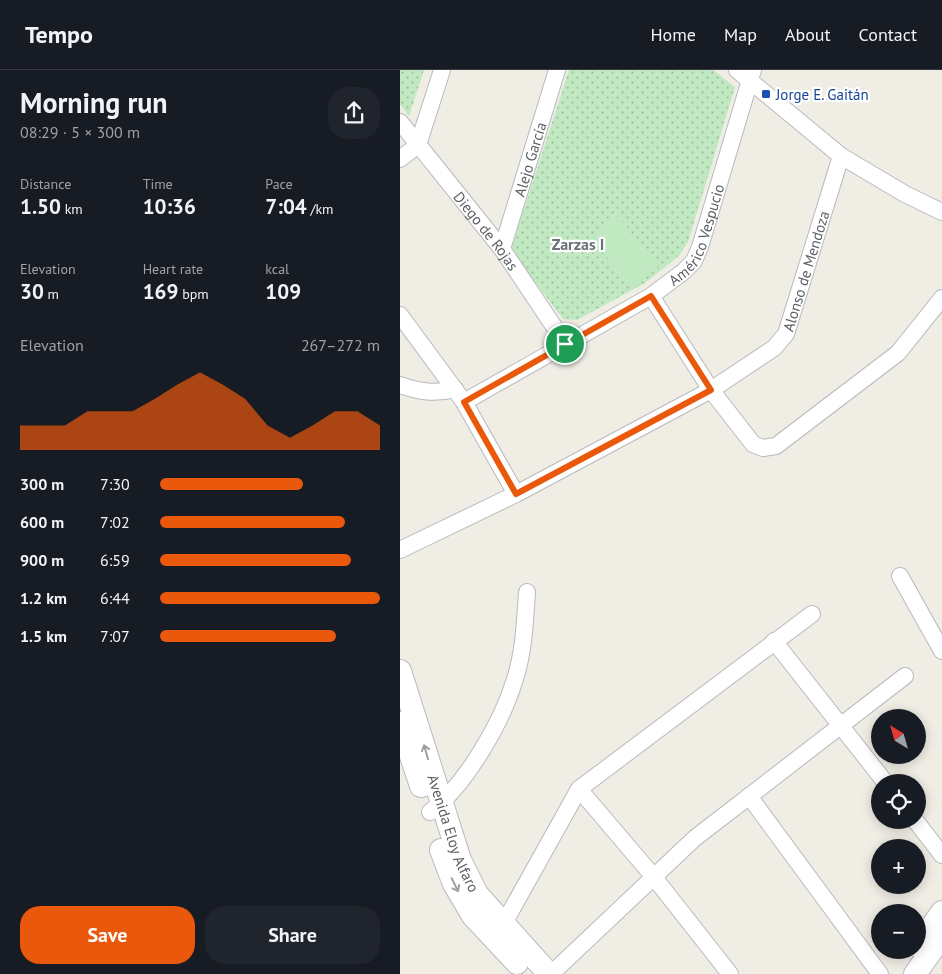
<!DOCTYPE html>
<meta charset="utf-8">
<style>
body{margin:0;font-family:"PT Sans",sans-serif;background:#20242c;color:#f1f3f6;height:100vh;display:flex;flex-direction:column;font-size:19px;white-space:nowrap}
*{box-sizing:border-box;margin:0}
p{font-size:16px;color:#9ea1a6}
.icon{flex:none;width:28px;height:28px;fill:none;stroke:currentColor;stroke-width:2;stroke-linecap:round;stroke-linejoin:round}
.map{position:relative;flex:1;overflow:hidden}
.drawer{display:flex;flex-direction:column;background:#171b24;width:400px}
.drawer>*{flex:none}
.needle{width:32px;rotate:323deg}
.buttons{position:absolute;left:471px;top:639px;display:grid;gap:10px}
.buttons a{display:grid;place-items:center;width:55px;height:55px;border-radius:50%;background:#171b24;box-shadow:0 2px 12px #0003;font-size:25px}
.pin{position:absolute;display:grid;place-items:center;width:42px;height:42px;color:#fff;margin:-21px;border:2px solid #fff;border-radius:50%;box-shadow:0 1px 5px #0007}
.round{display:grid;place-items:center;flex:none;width:52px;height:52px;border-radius:20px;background:#20242c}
.headline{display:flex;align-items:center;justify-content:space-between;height:85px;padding:0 20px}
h1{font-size:28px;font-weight:700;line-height:38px}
.figures{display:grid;grid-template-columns:repeat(3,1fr);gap:8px;height:85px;padding:5px 20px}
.figures div{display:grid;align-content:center}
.figures b{font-size:21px;font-weight:700}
.figures small{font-size:14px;font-weight:400}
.figures p{font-size:14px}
.chart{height:140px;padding:10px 20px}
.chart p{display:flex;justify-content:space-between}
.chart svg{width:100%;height:90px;margin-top:5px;fill:#ea580c;opacity:.7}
.action{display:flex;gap:10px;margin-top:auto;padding:10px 20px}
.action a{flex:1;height:58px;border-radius:20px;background:#ea580c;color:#fff;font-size:20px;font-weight:700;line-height:58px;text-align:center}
.action a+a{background:#20242c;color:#f1f3f6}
ul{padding:0 20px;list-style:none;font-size:16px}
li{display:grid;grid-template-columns:80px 60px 1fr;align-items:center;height:38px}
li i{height:12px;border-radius:6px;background:#ea580c}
header{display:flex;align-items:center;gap:30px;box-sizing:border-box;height:70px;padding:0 25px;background:#171b24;border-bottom:1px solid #363941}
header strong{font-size:24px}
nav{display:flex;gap:28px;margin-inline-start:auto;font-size:18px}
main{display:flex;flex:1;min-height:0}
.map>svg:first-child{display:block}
</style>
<header>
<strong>Tempo</strong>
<nav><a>Home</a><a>Map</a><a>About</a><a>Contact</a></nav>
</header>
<main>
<section class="drawer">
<div class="headline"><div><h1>Morning run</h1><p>08:29 · 5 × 300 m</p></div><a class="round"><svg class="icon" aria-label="share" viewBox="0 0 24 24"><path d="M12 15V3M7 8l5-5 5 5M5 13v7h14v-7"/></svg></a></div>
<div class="figures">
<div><p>Distance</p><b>1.50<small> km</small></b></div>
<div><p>Time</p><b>10:36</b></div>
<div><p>Pace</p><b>7:04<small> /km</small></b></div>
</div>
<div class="figures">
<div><p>Elevation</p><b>30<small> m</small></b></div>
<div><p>Heart rate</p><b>169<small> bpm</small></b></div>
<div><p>kcal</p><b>109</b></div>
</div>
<div class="chart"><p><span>Elevation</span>267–272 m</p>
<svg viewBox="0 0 160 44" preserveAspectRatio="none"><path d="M0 44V32L10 32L20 32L30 25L40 25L50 25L60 19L70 12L80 6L90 12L100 19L110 32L120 38L130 32L140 25L150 25L160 32V44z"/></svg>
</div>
<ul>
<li><b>300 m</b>7:30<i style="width:65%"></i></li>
<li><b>600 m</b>7:02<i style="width:84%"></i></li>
<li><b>900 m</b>6:59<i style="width:87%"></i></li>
<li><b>1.2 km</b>6:44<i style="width:100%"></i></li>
<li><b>1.5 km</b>7:07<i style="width:80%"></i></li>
</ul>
<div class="action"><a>Save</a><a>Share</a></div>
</section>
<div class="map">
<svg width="542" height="904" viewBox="0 0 542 904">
<defs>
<pattern id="park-dots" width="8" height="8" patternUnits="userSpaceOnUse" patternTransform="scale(1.25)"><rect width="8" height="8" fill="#c0e8c1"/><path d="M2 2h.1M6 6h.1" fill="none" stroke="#9fbfa0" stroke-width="1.8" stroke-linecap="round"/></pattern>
</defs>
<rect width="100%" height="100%" fill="#efede4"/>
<!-- park -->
<g fill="url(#park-dots)">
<path d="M0 0H24L9 46 0 34Z"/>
<path d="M169 0H313L335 17 288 172 279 186 245 213 177 250 163 249 111 180Z"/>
</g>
<!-- pitch -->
<path fill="#c0e8c1" d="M218 146 258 198 231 218 192 168Z"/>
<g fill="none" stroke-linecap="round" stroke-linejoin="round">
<defs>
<g id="street">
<path d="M337 0 441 86 505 124 542 142"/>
<path id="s1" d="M0 52 102 179 165 273"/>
<path d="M0 89 18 75 42 0"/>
<path id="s2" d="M102 179 157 0"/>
<path d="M251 226 311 320 353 374 363 378 376 376 498 283 542 228"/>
<path d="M0 245 64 332 116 424"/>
<path d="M0 315C20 322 35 324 55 319"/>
<path id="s3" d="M64 332 251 226 283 202 294 191 300 177 353 0"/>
<path id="s4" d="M0 480 116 424 311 320 374 278 386 264 441 86"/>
<path d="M500 506 542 581"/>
<path d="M374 571 485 712"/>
<path d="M179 719 253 806 330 904"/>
<path d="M349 726 480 904"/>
<path d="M30 742C66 715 102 652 115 609 124 581 125 551 127 522"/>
<path d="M515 750 542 785"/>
<path d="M103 855 179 719 412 544"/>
<path d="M151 904 295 768 505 606"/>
</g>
<g id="secondary">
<path id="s5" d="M0 601 60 790 77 824 149 904"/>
<path d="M0 653 21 716"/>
<path d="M41 780 54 814 73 846 117 893"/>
<path d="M518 876 542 842"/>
<path d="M515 904 542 866"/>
</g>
</defs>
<!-- street casing -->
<use href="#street" stroke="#b7babf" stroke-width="18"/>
<!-- secondary casing -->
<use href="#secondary" stroke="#b8bbc1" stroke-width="24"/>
<!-- street -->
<use href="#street" stroke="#fff" stroke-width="16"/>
<!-- secondary -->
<use href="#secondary" stroke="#fff" stroke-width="22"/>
</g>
<!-- one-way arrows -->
<defs><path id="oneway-shaft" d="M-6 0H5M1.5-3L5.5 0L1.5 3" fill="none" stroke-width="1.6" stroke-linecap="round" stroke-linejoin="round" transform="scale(1.25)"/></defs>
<g stroke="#9da0a3">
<use href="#oneway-shaft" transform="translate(26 682) rotate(-106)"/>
<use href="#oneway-shaft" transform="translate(55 815) rotate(64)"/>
</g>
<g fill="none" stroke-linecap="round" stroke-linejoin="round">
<defs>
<path id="route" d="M251 226 311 320 116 424 64 332Z"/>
</defs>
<!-- route casing -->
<use href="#route" stroke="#fff" stroke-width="10"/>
<!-- route -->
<use href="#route" stroke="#ea580c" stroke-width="6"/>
</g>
<!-- markers -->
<rect fill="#1a4fb4" stroke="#fff" stroke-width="2" x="361" y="19" width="10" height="10" rx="2.5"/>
<g text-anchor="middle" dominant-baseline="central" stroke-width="4.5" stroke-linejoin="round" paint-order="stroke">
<!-- transit labels -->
<g font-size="15" fill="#164399" stroke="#fff" text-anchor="start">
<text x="376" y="24">Jorge E. Gaitán</text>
</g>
<!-- street labels -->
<g font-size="15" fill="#5c6065" stroke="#fff">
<text stroke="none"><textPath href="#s2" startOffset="94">Alejo García</textPath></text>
<text stroke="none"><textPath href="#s1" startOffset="139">Diego de Rojas</textPath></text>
<text stroke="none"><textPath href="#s3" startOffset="295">Américo Vespucio</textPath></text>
<text stroke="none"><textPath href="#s4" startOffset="510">Alonso de Mendoza</textPath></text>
<text stroke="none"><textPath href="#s5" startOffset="171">Avenida Eloy Alfaro</textPath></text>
</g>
<!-- neighbourhood labels -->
<g font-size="16" font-weight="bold" fill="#6d7277" stroke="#fff">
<text x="178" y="174">Zarzas I</text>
</g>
</g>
</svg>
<div class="buttons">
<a><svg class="needle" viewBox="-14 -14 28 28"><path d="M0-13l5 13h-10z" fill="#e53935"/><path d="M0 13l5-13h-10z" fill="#9ea1a6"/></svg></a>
<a><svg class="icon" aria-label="locate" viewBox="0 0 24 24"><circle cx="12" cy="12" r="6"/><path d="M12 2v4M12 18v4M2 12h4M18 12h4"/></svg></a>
<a>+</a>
<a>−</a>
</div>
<div class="pin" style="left:165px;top:274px;background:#1e9e55"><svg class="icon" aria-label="arrive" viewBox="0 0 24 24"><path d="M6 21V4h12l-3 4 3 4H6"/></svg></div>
</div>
</main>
